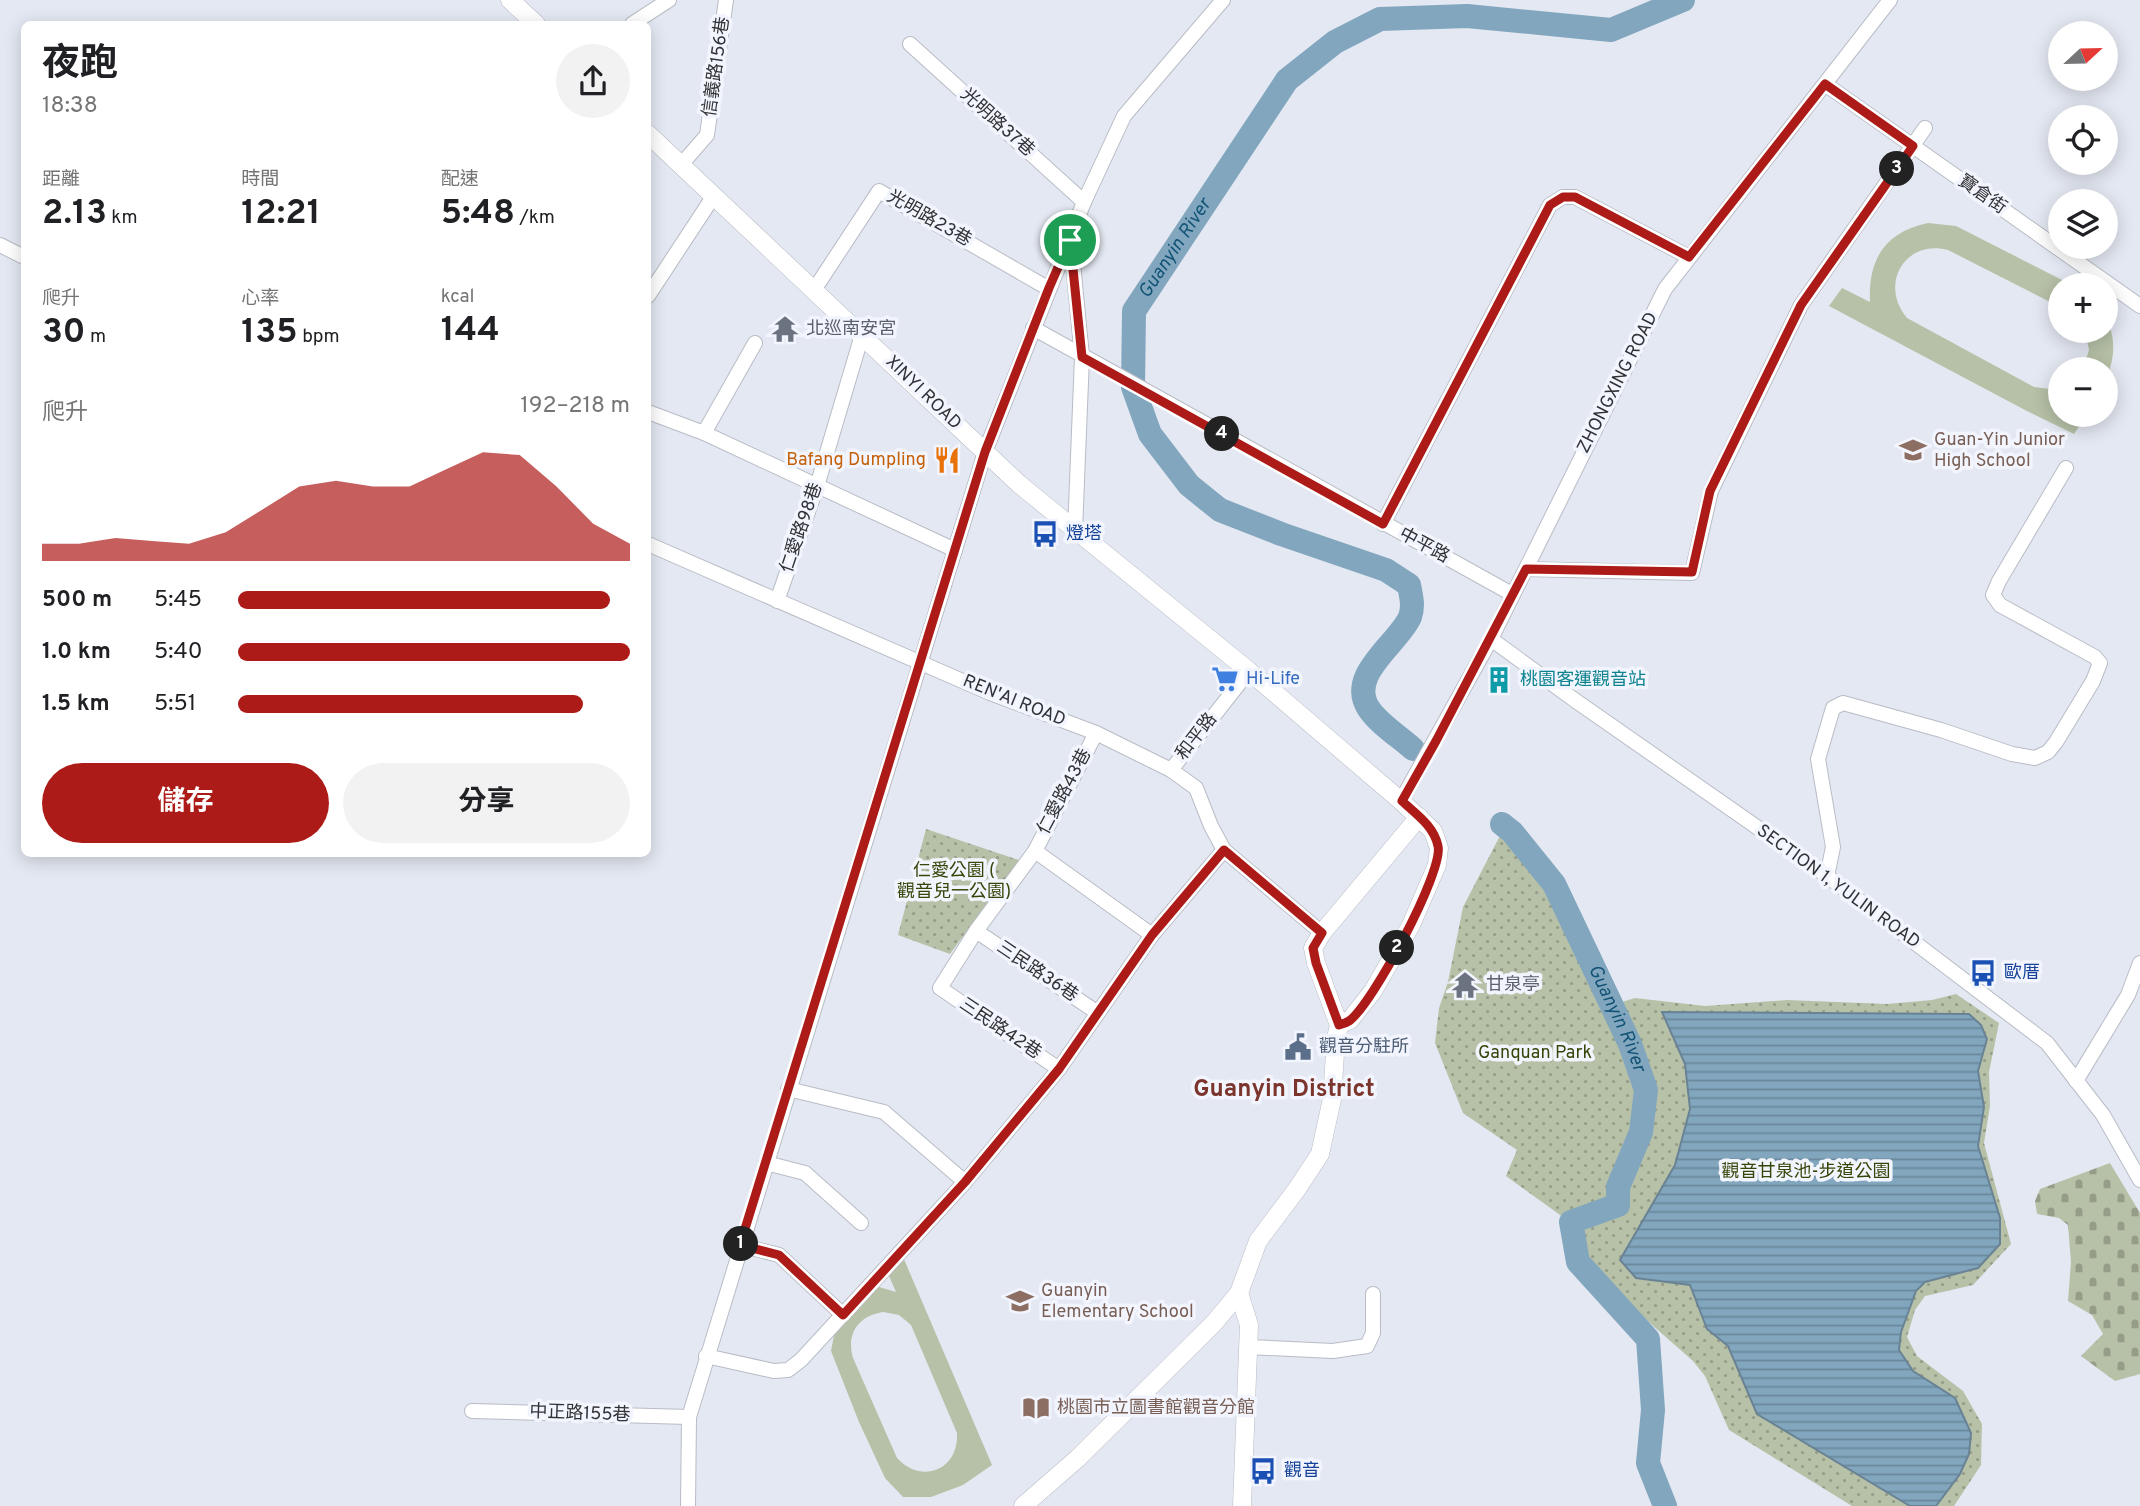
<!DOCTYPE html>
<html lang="zh-TW">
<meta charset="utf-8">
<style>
body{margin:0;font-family:Overpass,"Noto Sans TC",sans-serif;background:#f2f2f2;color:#202124;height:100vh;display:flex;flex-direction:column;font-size:26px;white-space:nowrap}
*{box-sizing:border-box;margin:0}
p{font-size:23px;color:#757577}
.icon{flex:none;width:38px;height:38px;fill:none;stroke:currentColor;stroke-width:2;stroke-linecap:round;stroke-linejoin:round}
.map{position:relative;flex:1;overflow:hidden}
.side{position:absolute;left:21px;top:21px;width:630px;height:836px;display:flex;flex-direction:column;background:#fff;border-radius:10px;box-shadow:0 4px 18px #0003}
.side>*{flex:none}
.needle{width:46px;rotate:68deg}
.controls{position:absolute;left:2048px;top:21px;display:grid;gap:14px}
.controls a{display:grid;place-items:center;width:70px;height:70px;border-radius:50%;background:#fff;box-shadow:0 4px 18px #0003;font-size:35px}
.pin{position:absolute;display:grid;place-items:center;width:60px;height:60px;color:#fff;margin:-30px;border:4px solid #fff;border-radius:50%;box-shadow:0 2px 7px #0007}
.km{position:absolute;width:35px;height:35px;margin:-18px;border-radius:50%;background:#222;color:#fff;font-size:19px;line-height:35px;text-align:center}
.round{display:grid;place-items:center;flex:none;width:74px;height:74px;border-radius:37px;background:#f2f2f2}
.head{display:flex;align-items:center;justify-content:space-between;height:119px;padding:0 21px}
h1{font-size:38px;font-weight:700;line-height:52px}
.stats{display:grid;grid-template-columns:repeat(3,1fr);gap:10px;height:119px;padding:7px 21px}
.stats div{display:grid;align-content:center}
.stats b{font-size:35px;font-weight:700}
.stats small{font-size:19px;font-weight:400}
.stats p{font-size:19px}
.chart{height:196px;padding:14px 21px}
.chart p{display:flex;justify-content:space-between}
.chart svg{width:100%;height:126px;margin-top:7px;fill:#ad1b18;opacity:.7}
.button{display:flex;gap:14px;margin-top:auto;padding:14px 21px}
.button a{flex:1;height:80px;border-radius:42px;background:#ad1b18;color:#fff;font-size:28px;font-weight:700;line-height:80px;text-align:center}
.button a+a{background:#f2f2f2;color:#202124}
ul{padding:0 21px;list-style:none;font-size:23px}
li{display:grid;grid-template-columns:112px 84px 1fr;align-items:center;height:52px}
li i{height:18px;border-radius:9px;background:#ad1b18}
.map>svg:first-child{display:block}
</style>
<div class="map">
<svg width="2140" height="1506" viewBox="0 0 2140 1506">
<defs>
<pattern id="cemetery-stones" width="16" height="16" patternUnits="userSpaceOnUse" patternTransform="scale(1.75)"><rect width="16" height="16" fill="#b7c1a7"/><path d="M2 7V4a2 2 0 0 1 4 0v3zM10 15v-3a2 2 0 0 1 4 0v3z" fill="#959d89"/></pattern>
<pattern id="park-dots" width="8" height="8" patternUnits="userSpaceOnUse" patternTransform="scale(1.75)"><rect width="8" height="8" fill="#b7c1a7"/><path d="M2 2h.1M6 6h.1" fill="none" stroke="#959d89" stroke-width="1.8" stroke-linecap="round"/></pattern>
<pattern id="water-rules" width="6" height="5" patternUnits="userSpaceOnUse" patternTransform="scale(1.75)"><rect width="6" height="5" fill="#81a6be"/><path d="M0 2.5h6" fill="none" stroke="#6a889b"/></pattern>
</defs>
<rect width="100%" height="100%" fill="#e4e8f2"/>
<!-- cemetery -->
<path fill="url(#cemetery-stones)" d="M2110 1163 2140 1213V1374L2115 1381 2081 1356 2103 1334 2092 1315 2068 1301 2071 1262 2068 1225 2059 1218 2037 1214 2035 1201 2040 1189Z"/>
<!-- park -->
<g fill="url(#park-dots)">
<path d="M1505 826 1554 884 1612 1005 1635 998 1705 1006 1787 1000 1887 1004 1932 1000 1956 994 1999 1023 1989 1072 1990 1106 1984 1143 2011 1244 1973 1285 1925 1296 1915 1310 1907 1337 1917 1356 1963 1391 1982 1424 1981 1465 1954 1506H1852L1729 1430 1705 1376 1693 1361 1591 1271 1573 1264 1564 1222 1567 1220 1506 1176 1517 1150 1463 1113 1435 1043 1439 1008 1448 982 1463 907Z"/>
<path d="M926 829 1019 860 950 954 898 935Z"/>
</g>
<!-- pitch -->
<g fill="#b7c1a7" fill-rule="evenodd">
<path d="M1928 223 1956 226 2072 285H2060V307L1948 250C1904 239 1879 285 1907 318L2034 387 2050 389 2060 387V415H2087L2074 434 2025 410 1829 306 1842 288 1870 302C1868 259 1885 232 1928 223Z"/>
<path d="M2105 315C2116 337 2116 358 2105 381V369H2083L2089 350 2085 331H2105Z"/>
<path d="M903 1257 992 1465 963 1485 931 1497H903L885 1478 859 1422 831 1351 837 1320 865 1288 879 1287 896 1292 886 1269ZM883 1312 899 1315 911 1325 957 1433C959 1470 922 1485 897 1458L853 1358C846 1334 858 1316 883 1312Z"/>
</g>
<!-- water -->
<path fill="url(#water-rules)" stroke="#698395" stroke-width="2" d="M1662 1012 1969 1014 1981 1025 1987 1039 1978 1071 1984 1107 1978 1146 2000 1218V1244L1978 1268 1925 1282 1916 1291 1901 1332 1899 1350 1913 1371 1955 1398 1971 1433 1969 1454 1960 1474 1936 1506H1910L1757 1414 1728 1346 1707 1329 1690 1285 1636 1278 1620 1260 1675 1165 1690 1109 1685 1064Z"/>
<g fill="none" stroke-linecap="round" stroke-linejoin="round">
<!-- river -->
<g stroke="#81a6be" stroke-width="24">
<path id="s1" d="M1413 749C1401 738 1378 723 1369 709 1346 675 1398 644 1410 617 1414 606 1411 596 1409 585L1386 570 1281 534 1220 510 1189 485 1150 434 1133 387 1134 311 1287 80 1335 42 1380 19 1467 16 1611 30 1683 0"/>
<path id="s2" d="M1502 824 1512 832 1554 884 1630 1044 1646 1090 1641 1132 1618 1187V1205L1571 1222 1578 1262 1648 1339 1653 1410 1648 1463 1665 1506"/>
</g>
<defs>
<g id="minor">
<path d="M632 24 669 0"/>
<path d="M910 44 1084 202"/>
<path d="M1825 84 2140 306"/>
<path d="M680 166 707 135 726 0"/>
<path d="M1071 242 1082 357 1075 531"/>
<path d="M0 245 24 257"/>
<path d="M814 290 879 191 1044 286"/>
<path d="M648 296 713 197"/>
<path d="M1033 328 1512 594"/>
<path d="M648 412 704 433 955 550"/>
<path d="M704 433 755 343"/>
<path d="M1383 524 1550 205 1563 197H1575L1689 257"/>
<path d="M648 544 990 693 1096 733 1171 770 1196 788 1211 826 1224 850 1322 933"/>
<path d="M1526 569 1692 573 1711 491 1801 305 1925 128"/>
<path d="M777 601 817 486 862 335"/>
<path d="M1491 639 1576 701 1827 876 2047 1043 2103 1115 2140 1180"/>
<path d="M1171 770 1249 671"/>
<path d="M1401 801 1491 639 1665 289 1890 0"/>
<path d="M1035 851 1152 935"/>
<path d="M1827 876 1833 847 1818 759 1833 708 1843 703 1941 730 2012 754 2035 758 2048 752 2056 742 2093 681 2100 663 2095 657 2000 605 1993 595 1999 581 2066 468"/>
<path d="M976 931 1098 1013"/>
<path d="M1059 1069 940 988 976 931 1035 851 1096 733"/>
<path d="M2076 1081 2128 995 2140 963"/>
<path d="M788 1089 884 1112 965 1182"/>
<path d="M766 1163 805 1173 861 1223"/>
<path d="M740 1245 779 1255 843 1315"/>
<path d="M1248 1347 1333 1351 1367 1346 1373 1333V1294"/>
<path d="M706 1356 774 1371 788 1370 801 1360 965 1182 1059 1069 1152 935 1224 850"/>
<path d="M472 1411 689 1417"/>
<path d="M688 1506 689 1417 985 452 1084 202 1124 116 1223 0"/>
</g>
<g id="major">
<path d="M510 0 536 24"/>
<path d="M648 134 1019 484 1249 671 1401 801 1433 831 1439 848 1437 865 1411 925 1373 991 1350 1020 1339 1025"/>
<path d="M1239 1293 1249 1325 1242 1506"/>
<path d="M1023 1506 1078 1458 1214 1323 1239 1293 1258 1241 1297 1189 1320 1154 1332 1099 1336 1038 1339 1025 1316 963 1313 948 1322 933 1419 817"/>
</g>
</defs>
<!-- minor casing -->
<use href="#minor" stroke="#b8bcc5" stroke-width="16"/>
<!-- major casing -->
<use href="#major" stroke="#b8bcc5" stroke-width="19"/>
<!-- minor -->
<use href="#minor" stroke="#fff" stroke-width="14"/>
<!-- major -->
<use href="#major" stroke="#fff" stroke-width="18"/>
</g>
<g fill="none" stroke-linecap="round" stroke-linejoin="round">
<defs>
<path id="route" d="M1825 84 1913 146 1801 305 1710 491 1692 572 1526 569 1436 741 1402 801C1416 814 1434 826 1438 846 1444 871 1372 1005 1349 1021 1346 1023 1343 1024 1339 1025L1316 963 1313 948 1322 933 1224 850 1152 935 1059 1069 965 1182 843 1315 779 1255 740 1245 985 452 1049 288 1070 240 1082 357 1383 524 1550 205 1563 197H1575L1689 257Z"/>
</defs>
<!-- route casing -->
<use href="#route" stroke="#fff" stroke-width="14"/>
<!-- route -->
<use href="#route" stroke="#ad1b18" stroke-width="9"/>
</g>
<!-- icons -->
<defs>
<symbol id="temple-bare" viewBox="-9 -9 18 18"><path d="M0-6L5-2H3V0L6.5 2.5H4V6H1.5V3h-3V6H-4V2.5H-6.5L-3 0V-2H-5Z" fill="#6b7280" stroke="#f2f5fd" stroke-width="2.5" paint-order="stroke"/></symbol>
<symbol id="school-bare" viewBox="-9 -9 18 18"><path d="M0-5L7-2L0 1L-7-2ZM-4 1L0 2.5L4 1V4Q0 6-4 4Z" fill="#8d6e63" stroke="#f2f5fd" stroke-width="2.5" paint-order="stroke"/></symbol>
<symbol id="restaurant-bare" viewBox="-9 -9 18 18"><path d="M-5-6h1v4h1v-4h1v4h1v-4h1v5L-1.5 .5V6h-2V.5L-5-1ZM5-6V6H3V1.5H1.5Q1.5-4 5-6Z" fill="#e8710a" stroke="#f2f5fd" stroke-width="2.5" paint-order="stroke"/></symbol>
<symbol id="bus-bare" viewBox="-9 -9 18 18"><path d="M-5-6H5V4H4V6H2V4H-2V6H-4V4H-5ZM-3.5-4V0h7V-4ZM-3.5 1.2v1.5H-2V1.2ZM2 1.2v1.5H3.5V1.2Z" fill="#1a4fb4" stroke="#f2f5fd" stroke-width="2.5" paint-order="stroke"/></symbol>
<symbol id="supermarket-bare" viewBox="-9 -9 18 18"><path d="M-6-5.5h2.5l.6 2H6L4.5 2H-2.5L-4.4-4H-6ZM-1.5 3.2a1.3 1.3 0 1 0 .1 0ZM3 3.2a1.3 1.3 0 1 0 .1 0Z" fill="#3f7fe0" stroke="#f2f5fd" stroke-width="2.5" paint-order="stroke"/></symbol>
<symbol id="building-bare" viewBox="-9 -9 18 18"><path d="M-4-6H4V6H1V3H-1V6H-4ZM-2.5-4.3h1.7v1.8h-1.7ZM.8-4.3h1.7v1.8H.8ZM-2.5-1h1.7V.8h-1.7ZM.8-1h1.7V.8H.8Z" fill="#0f9aa8" stroke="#f2f5fd" stroke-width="2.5" paint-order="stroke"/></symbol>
<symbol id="civic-bare" viewBox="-9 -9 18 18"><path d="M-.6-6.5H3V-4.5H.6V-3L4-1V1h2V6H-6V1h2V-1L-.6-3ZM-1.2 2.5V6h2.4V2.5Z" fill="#5c6f8a" stroke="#f2f5fd" stroke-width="2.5" paint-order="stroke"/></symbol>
<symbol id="library-bare" viewBox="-9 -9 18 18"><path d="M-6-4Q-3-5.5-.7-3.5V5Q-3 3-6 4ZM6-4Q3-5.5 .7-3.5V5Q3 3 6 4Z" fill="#8d6e63" stroke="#f2f5fd" stroke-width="2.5" paint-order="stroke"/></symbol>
</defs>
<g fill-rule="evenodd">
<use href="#temple-bare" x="766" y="310" width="38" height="38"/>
<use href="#school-bare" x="1894" y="431" width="38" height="38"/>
<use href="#restaurant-bare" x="928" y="441" width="38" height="38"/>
<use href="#bus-bare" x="1026" y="515" width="38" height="38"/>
<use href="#supermarket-bare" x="1206" y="660" width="38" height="38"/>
<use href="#building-bare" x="1480" y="661" width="38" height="38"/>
<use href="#bus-bare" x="1964" y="954" width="38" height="38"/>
<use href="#temple-bare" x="1446" y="966" width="38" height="38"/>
<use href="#civic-bare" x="1279" y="1028" width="38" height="38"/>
<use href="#school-bare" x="1001" y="1282" width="38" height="38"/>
<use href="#library-bare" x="1017" y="1389" width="38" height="38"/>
<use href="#bus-bare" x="1244" y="1452" width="38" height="38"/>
</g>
<g text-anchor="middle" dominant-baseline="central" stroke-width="7" stroke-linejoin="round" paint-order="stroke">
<!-- street labels -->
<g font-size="18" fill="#313236" stroke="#f2f5fd">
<text transform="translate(717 67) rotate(-82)">信義路156巷</text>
<text transform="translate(997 123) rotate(42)">光明路37巷</text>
<text transform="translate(1982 195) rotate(35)">寶倉街</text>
<text transform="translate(929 219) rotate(30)">光明路23巷</text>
<text transform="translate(1618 383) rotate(-63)">ZHONGXING ROAD</text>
<text transform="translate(923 393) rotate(44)">XINYI ROAD</text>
<text transform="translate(802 528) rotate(-71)">仁愛路98巷</text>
<text transform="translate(1424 546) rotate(28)">中平路</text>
<text transform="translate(1014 701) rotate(22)">REN'AI ROAD</text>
<text transform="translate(1197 737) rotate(-52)">和平路</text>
<text transform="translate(1065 792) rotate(-62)">仁愛路43巷</text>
<text transform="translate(1838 887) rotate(36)">SECTION 1, YULIN ROAD</text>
<text transform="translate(1037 972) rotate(34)">三民路36巷</text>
<text transform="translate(1000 1029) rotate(34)">三民路42巷</text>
<text transform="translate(580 1414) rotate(2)">中正路155巷</text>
</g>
<!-- worship labels -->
<g font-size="18" fill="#5b616d" stroke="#f2f5fd" text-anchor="start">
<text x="806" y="329">北巡南安宮</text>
<text x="1486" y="985">甘泉亭</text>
</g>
<!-- education labels -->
<g font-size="18" fill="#785e54" stroke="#f2f5fd" text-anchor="start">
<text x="1934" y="440">Guan-Yin Junior<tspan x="1934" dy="21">High School</tspan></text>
<text x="1041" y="1291">Guanyin<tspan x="1041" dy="21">Elementary School</tspan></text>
<text x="1057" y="1408">桃園市立圖書館觀音分館</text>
</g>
<!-- food labels -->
<g font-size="18" fill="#c56008" stroke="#f2f5fd" text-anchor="end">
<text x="926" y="460">Bafang Dumpling</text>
</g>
<!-- transit labels -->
<g font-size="18" fill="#164399" stroke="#f2f5fd" text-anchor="start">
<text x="1066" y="534">燈塔</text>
<text x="2004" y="973">歐厝</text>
<text x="1284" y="1471">觀音</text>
</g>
<!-- shop labels -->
<g font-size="18" fill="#366cbe" stroke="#f2f5fd" text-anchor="start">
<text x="1246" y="679">Hi-Life</text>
</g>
<!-- culture labels -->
<g font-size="18" fill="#0d838f" stroke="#f2f5fd" text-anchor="start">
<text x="1520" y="680">桃園客運觀音站</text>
</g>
<!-- park labels -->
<g font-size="18" fill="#364609" stroke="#f2f5fd">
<text x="954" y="871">仁愛公園 (<tspan x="954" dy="21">觀音兒一公園)</tspan></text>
<text x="1535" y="1053">Ganquan Park</text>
<text x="1806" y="1172">觀音甘泉池-步道公園</text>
</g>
<!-- service labels -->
<g font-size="18" fill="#4e5e75" stroke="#f2f5fd" text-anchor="start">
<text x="1319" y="1047">觀音分駐所</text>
</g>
<!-- water labels -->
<g font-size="19" font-style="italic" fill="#135476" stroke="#f2f5fd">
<text stroke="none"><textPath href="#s1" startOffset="709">Guanyin River</textPath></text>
<text stroke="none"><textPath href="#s2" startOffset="228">Guanyin River</textPath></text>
</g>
<!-- district labels -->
<g font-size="24" font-weight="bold" fill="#7b352d" stroke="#f2f5fd">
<text x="1284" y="1090">Guanyin District</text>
</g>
</g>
</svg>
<div class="controls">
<a><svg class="needle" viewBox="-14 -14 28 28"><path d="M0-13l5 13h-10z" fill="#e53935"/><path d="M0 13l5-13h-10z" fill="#757577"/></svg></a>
<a><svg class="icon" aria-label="locate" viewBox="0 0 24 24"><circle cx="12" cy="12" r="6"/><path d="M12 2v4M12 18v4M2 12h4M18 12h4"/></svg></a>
<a><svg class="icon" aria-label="layers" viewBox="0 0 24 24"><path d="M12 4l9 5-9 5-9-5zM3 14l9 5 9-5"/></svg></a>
<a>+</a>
<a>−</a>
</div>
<div class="pin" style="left:1070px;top:240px;background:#1e9e55"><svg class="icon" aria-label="arrive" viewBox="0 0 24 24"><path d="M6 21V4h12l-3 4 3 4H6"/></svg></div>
<b class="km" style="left:741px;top:1244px">1</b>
<b class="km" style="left:1397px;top:948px">2</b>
<b class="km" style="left:1897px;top:169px">3</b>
<b class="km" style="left:1222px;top:434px">4</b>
<section class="side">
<div class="head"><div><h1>夜跑</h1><p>18:38</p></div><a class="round"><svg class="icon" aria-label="share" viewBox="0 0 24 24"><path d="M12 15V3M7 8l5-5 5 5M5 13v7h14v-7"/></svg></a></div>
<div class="stats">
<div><p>距離</p><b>2.13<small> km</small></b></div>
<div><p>時間</p><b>12:21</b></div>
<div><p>配速</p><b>5:48<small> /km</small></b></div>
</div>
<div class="stats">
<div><p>爬升</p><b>30<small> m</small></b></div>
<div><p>心率</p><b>135<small> bpm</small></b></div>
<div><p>kcal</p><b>144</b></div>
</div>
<div class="chart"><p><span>爬升</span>192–218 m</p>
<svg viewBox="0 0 160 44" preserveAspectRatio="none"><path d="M0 44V38L10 38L20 36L30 37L40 38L50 34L60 26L70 18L80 16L90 18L100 18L110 12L120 6L130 7L140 18L150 31L160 38V44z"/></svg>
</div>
<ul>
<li><b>500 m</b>5:45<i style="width:95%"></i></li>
<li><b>1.0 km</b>5:40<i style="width:100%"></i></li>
<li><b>1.5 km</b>5:51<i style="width:88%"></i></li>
</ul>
<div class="button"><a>儲存</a><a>分享</a></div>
</section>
</div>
